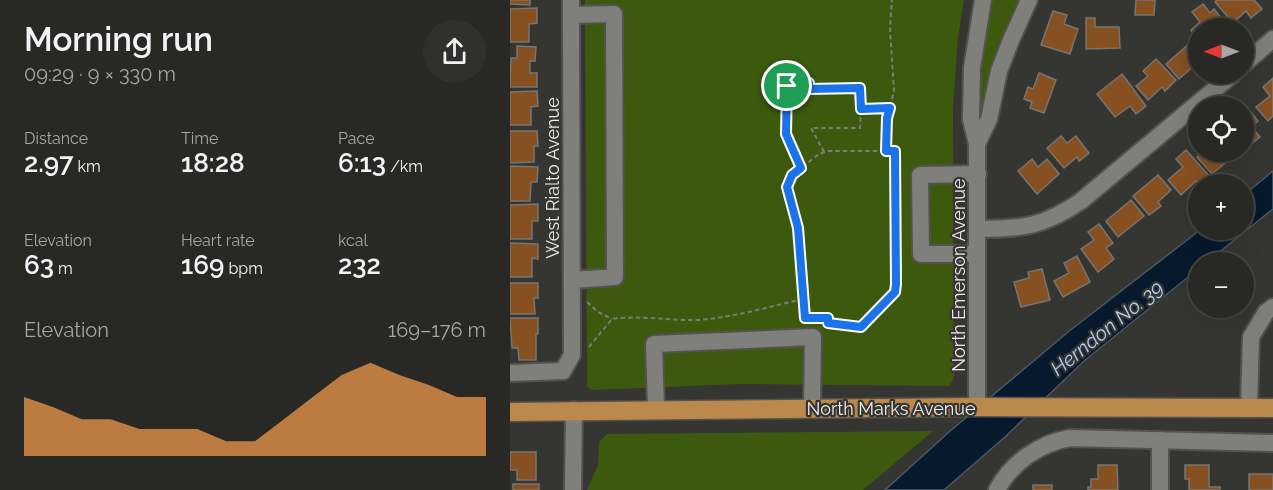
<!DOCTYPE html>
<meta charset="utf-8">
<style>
body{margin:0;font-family:Raleway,sans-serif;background:#30302d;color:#f1f3f6;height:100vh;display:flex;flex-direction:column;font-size:22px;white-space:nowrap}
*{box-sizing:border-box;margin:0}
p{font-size:20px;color:#a5a6a7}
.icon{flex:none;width:33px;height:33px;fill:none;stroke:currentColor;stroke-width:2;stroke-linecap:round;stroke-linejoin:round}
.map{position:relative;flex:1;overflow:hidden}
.sheet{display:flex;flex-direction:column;background:#282825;width:510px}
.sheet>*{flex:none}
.needle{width:39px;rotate:270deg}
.fabs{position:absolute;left:678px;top:18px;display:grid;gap:12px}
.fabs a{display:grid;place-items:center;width:66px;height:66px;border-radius:50%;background:#282825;box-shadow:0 6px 24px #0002,0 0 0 2px #444442;font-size:30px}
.pin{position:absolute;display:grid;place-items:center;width:51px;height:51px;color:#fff;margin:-26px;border:3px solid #fff;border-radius:50%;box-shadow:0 2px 6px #0007}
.round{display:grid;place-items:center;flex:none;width:63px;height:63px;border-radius:32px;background:#30302d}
.head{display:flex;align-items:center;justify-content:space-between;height:102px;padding:0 24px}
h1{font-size:33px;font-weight:600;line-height:45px}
.figures{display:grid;grid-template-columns:repeat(3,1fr);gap:9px;height:102px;padding:6px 24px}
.figures div{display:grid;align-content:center}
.figures b{font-size:26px;font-weight:600}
.figures small{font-size:16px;font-weight:400}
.figures p{font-size:16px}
.chart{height:168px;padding:12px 24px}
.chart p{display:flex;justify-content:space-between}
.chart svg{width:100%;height:108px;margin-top:6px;fill:#fa9f4e;opacity:.7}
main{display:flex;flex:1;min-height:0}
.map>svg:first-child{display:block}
</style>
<main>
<section class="sheet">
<div class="head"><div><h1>Morning run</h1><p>09:29 · 9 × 330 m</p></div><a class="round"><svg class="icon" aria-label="share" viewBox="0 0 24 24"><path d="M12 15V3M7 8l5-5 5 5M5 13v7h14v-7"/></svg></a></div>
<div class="figures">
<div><p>Distance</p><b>2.97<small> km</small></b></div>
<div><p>Time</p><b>18:28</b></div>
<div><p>Pace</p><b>6:13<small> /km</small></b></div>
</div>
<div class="figures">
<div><p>Elevation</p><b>63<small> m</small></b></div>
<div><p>Heart rate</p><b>169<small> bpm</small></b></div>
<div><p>kcal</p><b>232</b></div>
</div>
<div class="chart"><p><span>Elevation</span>169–176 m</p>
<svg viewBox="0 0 160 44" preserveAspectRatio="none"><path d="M0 44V20L10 24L20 29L30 29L40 33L50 33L60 33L70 38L80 38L90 29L100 20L110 11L120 6L130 11L140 15L150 20L160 20V44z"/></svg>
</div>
</section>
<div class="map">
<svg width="763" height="490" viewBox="0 0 763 490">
<rect width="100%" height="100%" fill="#353531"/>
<!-- green -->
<g fill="#3d590e">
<path d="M75 0H454L448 37 443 108 444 378 439 386 229 384 82 390 77 387Z"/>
<path d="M480 0H512L487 56 470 117 471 58Z"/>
<path d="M423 431 353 490H77L88 465 89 442 97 434Z"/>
</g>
<!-- water -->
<path fill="#06192d" stroke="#4b5865" stroke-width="1.5" d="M763 171V209L697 262H688V269L574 361 496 436 434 490H375L439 432 558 332 690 230H734V195Z"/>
<!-- building -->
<g fill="#865021" stroke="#787572" stroke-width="1.5">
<path d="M0 0H20V5L0 4Z"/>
<path d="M626 0H645L644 15H625Z"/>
<path d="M707 0H744L752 9 741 18 736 11 723 23 705 2Z"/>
<path d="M693 4 700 13 704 9 719 28H688V40L681 30 690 22 682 12Z"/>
<path d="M27 8V23L19 24V42H0V9Z"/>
<path d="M543 11 557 15 554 24 568 29 560 54 531 45Z"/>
<path d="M576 18H585V27H609L610 48 576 49Z"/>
<path d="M681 42 688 50V62L669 79 656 64Z"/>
<path d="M7 46 26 47 25 61H20V73H27V87H0L1 58H7Z"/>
<path d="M646 59 666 80 655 91 652 87 638 100 626 86 638 76 633 71Z"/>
<path d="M529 73 546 80 534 113 520 108 522 102 514 99 518 87 523 89Z"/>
<path d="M612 74 636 106 626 114 620 106 605 117 587 94Z"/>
<path d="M763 78V116L758 121 746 107 760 96 753 87Z"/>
<path d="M27 91 28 106 21 107V125H0V92Z"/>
<path d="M734 104 748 121 741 127 750 137 734 150V106H730Z"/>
<path d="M0 131H27L28 146H24V162L0 163Z"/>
<path d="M551 136 557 143 566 136 579 153 569 161 567 157 554 168 537 148Z"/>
<path d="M676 150 700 177 692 184 686 181 671 195 658 180 673 167 666 159Z"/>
<path d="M693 152H726L727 153 702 174 687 157Z"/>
<path d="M522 159 528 167 537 159 549 174 527 194 508 171Z"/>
<path d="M0 166 28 167 27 182H21L20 201H0Z"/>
<path d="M648 175 661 190 648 202 651 206 639 215 623 196Z"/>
<path d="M621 200 634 216 608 237 596 221Z"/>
<path d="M28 204V221H22V239H0V205Z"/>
<path d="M589 224 603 243 596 248 604 259 588 272 571 249 584 240 578 232Z"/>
<path d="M0 243 28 244V259L22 258V277H0Z"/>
<path d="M567 256 580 282 553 297 544 281 559 273 554 263Z"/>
<path d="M532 269 540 300 511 307 504 282 519 278 518 272Z"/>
<path d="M0 283H28V298H24L25 314H0Z"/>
<path d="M0 318H28V334H26V360H9L8 348H2Z"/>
<path d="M0 452H26V480H7V470H0Z"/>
<path d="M588 465H607L608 490H578V487H581V479H588Z"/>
<path d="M675 465H699V487H710V490H679V479H675Z"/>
<rect x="739" y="474" width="24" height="16"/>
<rect x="3" y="484" width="26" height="6"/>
<rect x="523" y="485" width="19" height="5"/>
</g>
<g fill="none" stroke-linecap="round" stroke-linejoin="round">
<defs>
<g id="minor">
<path d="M61 15 104 14 105 277 62 280"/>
<path d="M734 64 763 39"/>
<path d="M467 144 479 119 489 71 501 40 519 0"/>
<path d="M467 229C512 229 533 227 571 201L723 74"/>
<path d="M467 254H411L410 175 468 174"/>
<path d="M0 373 53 371 62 355 61 0"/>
<path d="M467 407V144L461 119 462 68 473 0"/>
<path d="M739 407 741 337 756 312 763 307"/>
<path d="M146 409 144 344 303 337 302 408"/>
<path d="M650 440V490"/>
<path d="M63 490 64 410"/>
<path d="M487 490C501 463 530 443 560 438L763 443"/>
</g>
<path id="major" d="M0 412 467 407 763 408"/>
</defs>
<!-- minor casing -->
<use href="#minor" stroke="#53524f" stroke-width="20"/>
<!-- major casing -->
<use href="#major" stroke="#53524f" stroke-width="21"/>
<!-- path -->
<g stroke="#7c7c78" stroke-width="2" stroke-dasharray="4.5 3" stroke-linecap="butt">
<path d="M376 151 377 118 384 91 380 29 382 0"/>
<path d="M314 152 301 128H350L351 109 380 108"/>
<path d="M291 168 276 134 277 86 299 83 298 89 350 88 351 109"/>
<path d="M77 302 88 312 102 319"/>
<path d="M79 347 102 319C131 315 160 321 189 320 224 317 259 307 293 299L295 318H318V323L351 327 385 292 386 284 385 151H318L309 154 282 175 277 187 288 228 293 299"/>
</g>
<!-- minor -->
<use href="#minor" stroke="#7f7f7b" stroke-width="16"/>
<!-- major -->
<use href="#major" stroke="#bc894d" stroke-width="18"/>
</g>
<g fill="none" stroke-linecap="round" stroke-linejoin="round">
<defs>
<path id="route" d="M299 83 298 89 350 88 351 109 380 108 377 118 376 151H385L386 284 385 292 351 327 318 323V318H295L288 228 277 187 282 175 291 168 276 134 277 86Z"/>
</defs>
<!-- route casing -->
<use href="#route" stroke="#fff" stroke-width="12"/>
<!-- route -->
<use href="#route" stroke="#1a73e8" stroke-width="8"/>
</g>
<g text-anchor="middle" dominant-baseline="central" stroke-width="4.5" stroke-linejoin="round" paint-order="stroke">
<!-- street labels -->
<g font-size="18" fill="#ebeae8" stroke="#353531">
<text transform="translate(42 178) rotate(-90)">West Rialto Avenue</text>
<text transform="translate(448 275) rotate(-90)">North Emerson Avenue</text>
<text x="381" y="408">North Marks Avenue</text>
</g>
<!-- water labels -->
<g font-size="20" font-style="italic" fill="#afcef1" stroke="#353531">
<text transform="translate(597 328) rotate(-39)">Herndon No. 39</text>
</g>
</g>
</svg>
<div class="fabs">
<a><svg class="needle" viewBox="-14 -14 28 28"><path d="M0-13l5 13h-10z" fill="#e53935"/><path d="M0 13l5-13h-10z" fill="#a5a6a7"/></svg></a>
<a><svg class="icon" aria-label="locate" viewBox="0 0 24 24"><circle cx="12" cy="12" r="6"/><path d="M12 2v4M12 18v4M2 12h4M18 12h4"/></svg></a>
<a>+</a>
<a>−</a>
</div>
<div class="pin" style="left:277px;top:86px;background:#1e9e55"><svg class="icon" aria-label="arrive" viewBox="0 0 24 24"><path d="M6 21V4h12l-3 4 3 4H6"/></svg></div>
</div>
</main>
